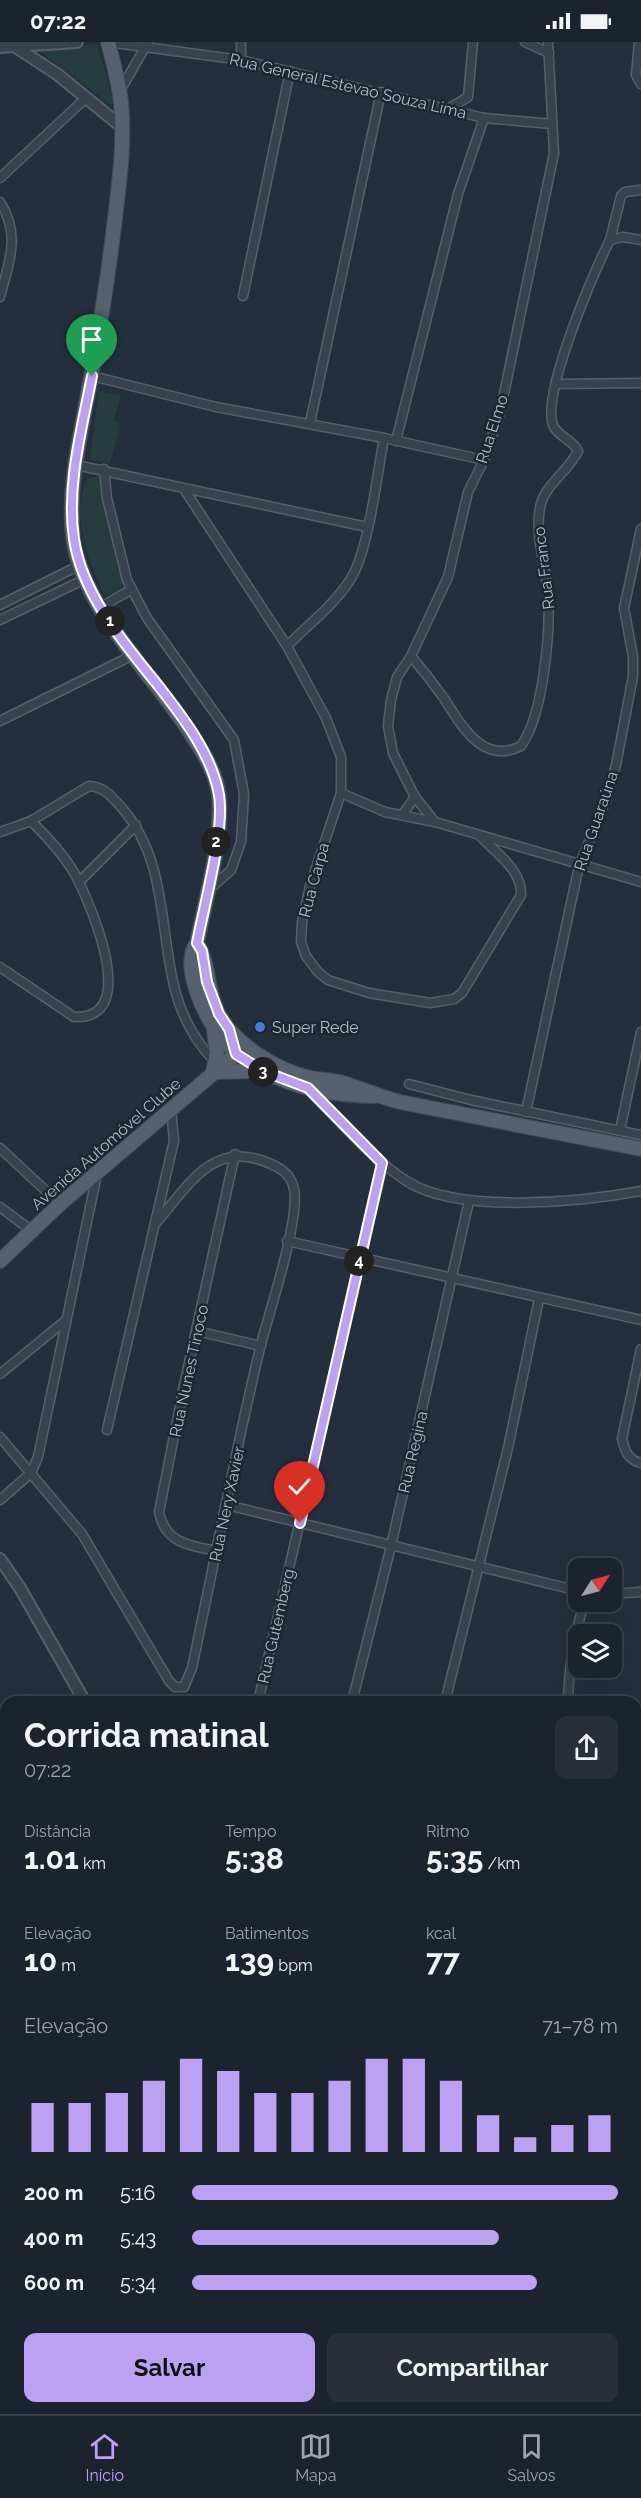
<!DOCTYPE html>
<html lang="pt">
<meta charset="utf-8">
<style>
body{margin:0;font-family:Raleway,sans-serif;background:#282f3a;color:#f1f3f6;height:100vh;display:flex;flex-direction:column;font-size:22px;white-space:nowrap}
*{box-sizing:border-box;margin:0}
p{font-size:20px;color:#a0a4aa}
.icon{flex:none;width:33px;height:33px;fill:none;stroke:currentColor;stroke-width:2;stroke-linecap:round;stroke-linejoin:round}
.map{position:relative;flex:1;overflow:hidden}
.details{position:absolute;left:0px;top:1654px;width:642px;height:718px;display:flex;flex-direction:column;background:#1b232e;border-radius:18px 18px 0 0;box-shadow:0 6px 24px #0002,0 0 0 2px #39404a}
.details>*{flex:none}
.needle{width:39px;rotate:54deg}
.tools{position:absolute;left:568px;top:1516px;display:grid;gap:12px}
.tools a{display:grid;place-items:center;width:54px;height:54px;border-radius:12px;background:#1b232e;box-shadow:0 6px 24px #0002,0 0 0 2px #39404a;font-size:30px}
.pin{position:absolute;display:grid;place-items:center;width:51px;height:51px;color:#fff;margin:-62px -26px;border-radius:50% 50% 50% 0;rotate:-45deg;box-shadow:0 0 6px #0007}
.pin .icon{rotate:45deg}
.km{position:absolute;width:30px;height:30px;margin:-15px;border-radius:50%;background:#222;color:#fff;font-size:16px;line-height:30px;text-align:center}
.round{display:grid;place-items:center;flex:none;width:63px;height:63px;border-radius:12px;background:#282f3a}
.summary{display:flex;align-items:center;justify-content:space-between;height:102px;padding:0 24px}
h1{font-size:33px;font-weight:700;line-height:45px}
.metrics{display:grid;grid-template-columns:repeat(3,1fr);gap:9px;height:102px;padding:6px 24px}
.metrics div{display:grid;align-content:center}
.metrics b{font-size:30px;font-weight:700}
.metrics small{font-size:16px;font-weight:400}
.metrics p{font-size:16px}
.chart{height:168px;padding:12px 24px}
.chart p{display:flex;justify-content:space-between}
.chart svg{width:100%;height:108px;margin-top:6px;stroke:#bca0f2;stroke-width:6}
.primary-button{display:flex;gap:12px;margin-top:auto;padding:12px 24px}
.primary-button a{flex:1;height:69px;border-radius:12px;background:#bca0f2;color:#111;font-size:24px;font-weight:700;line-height:69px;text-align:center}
.primary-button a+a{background:#282f3a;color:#f1f3f6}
ul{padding:0 24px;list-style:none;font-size:20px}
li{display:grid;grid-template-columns:96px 72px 1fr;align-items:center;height:45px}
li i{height:15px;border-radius:8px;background:#bca0f2}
.status{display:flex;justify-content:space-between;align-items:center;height:42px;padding:0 30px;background:#1b232e;direction:ltr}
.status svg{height:16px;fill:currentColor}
.tabs{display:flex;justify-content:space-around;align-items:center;height:84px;border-top:2px solid #39404a;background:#1b232e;font-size:16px;color:#a0a4aa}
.tabs a{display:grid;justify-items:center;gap:3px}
.tabs .active{color:#bca0f2}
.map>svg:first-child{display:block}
</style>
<div class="status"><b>07:22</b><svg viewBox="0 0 49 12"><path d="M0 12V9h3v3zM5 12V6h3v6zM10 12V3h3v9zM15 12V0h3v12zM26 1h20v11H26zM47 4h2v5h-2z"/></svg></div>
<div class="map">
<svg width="641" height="2372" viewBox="0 0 641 2372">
<rect width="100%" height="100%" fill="#242f3e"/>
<!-- green -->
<g fill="#263c3f">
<path d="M97 2 114 61 111 63 41 10 46 4Z"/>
<path d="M99 349 121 353 114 379 121 382 110 421 90 418Z"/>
<path d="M96 435 102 437 124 543 105 555C89 519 69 474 87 436Z"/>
</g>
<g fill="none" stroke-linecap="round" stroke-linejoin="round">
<defs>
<g id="minor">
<path d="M108 0 241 18 484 76 552 82"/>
<path d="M525 0 549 11"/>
<path d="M639 0 636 33 641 42"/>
<path d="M241 18V0"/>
<path d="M120 49 148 0"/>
<path d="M450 66 468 55 473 0"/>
<path d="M0 136 86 56"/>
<path d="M0 160C21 193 9 220 0 255"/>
<path d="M610 198 621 154 625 150 640 148"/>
<path d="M243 254 290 29"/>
<path d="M92 334 216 365 384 396 484 418"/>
<path d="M557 342 641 341"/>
<path d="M310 381 381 50"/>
<path d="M396 399 458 152 484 76"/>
<path d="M76 423 367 485"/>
<path d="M104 427 107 456 127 538 147 576 234 698 244 752 241 800 231 828 210 847"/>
<path d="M184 447 287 604 326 676 341 715V751L310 844 302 880 301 900 306 914 318 930 328 938 369 951 430 961 454 957 462 951 521 853C522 828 497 812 481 795"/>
<path d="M0 563 80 523"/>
<path d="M101 565 132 547"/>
<path d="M0 578 85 537"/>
<path d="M287 604C308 583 334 563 350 538 369 509 377 432 384 396"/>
<path d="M411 614C422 627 433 641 443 655 461 682 482 724 521 704 544 672 552 582 547 543 544 517 535 492 540 466 543 444 569 429 578 409 573 398 557 394 553 383 541 353 594 229 610 198L623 195 641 198"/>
<path d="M0 679 133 613"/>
<path d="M341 751 385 770 435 780 641 840"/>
<path d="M402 773 415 755"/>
<path d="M435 780 415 755 393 711 388 684 391 658 397 635 411 614 448 535 468 450 484 418 500 371 554 111 548 0"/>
<path d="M0 790 31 779 89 744C105 745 112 755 122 766 167 818 159 885 175 948 182 975 196 1000 215 1020"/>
<path d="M79 840 136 783"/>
<path d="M0 925 74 975C140 978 93 870 79 840 68 817 49 797 31 779"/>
<path d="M409 1042 471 1058 641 1093"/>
<path d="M308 1047C339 1078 370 1116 408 1140 460 1172 582 1160 641 1149"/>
<path d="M526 1070 579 824 606 758 616 723 633 634V614L624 566 641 487"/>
<path d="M620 1088 641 990"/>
<path d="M0 1106 60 1162"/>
<path d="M0 1165 32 1189"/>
<path d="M287 1199 641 1278"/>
<path d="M197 1289 261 1304"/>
<path d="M641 1307 622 1397C625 1409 628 1418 641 1421"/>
<path d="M0 1332 65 1279"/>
<path d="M107 1388 174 1099 171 1067"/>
<path d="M0 1395 82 1492 169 1639 175 1645H184L192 1626C215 1518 235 1409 261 1302 270 1268 300 1177 294 1147 291 1131 279 1125 266 1120 211 1098 187 1146 155 1182"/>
<path d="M0 1458 31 1431 38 1415 97 1132"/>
<path d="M227 1463 579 1549"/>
<path d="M217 1509C190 1504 165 1501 159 1470L184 1343 235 1112"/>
<path d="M612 1552 641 1550"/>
<path d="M258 1660 383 1121"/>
<path d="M352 1660 391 1504 469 1159"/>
<path d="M445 1660 508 1406 539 1257"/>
<path d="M568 1660C569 1626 573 1593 585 1560"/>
<path d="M0 1701 6 1711"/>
<path d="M636 1723H641"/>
<path d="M0 1753 6 1750"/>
<path d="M636 1811H641"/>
<path d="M0 1884 6 1895"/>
<path d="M636 2013 641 2014"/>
<path d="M0 2051 6 2047"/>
<path d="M636 2110 641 2111"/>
<path d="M0 2156 6 2157"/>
<path d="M636 2206 641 2207"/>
<path d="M636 2217 641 2214"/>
<path d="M0 2252H6"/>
<path d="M0 2302 6 2303"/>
<path d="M636 2328 641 2336"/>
<path d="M324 2367 332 2372"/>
<path d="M448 2367 451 2372"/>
<path d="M559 2367 561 2372"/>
</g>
<g id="tertiary">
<path d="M0 5 77 0"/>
<path d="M17 6 57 32 122 85"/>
<path d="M0 1517 20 1546 85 1660"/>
<path d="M636 1921 641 1923"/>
<path d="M258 2367V2372"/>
</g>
<g id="primary">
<path d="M108 0C113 20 119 40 121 61 125 102 119 143 114 184 108 235 100 285 91 335 82 387 67 443 73 496 82 567 156 635 193 695 205 713 217 733 219 755 223 797 205 859 197 901 187 915 192 935 197 950 223 1028 298 1053 375 1054"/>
<path d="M197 901C209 920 207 949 218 971 235 1003 277 1029 311 1036 322 1038 333 1038 343 1041 362 1047 380 1055 400 1060L641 1107"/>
<path d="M213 1030 262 1029"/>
<path d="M213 1030 217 1011 214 988"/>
<path d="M0 1219 60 1162 236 1012"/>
</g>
</defs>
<!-- minor casing -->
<use href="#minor" stroke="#565f6c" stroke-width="11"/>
<!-- tertiary casing -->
<use href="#tertiary" stroke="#565f6c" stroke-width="14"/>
<!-- primary casing -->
<use href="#primary" stroke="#414a57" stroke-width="16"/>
<!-- minor -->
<use href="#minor" stroke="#38414e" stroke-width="8"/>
<!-- tertiary -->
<use href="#tertiary" stroke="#38414e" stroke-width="10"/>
<!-- primary -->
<use href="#primary" stroke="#56606e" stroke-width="14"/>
</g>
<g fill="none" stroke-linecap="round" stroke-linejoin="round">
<defs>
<path id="route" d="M92 334C82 386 66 444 74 497 82 552 123 600 157 642 182 674 212 712 219 753 225 789 204 863 197 901L202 909 207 940 219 972 229 987 236 1012 263 1029 308 1046 382 1121 300 1481"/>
</defs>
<!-- route casing -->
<use href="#route" stroke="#fff" stroke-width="12"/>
<!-- route -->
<use href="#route" stroke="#bca0f2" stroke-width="8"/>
</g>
<!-- markers -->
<circle fill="#3f7fe0" stroke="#1d2633" stroke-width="2" cx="260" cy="985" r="6"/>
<g text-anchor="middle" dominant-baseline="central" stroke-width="5" stroke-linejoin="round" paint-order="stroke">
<!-- street labels -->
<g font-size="16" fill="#b4bcc9" stroke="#1d2633">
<text transform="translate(348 44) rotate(13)">Rua General Estevao Souza Lima</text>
<text transform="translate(492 387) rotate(-72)">Rua Elmo</text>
<text transform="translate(544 526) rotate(-97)">Rua Franco</text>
<text transform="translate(596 779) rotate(-71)">Rua Guaraúna</text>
<text transform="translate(314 838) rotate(-75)">Rua Carpa</text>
<text transform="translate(106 1102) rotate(-41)">Avenida Automóvel Clube</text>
<text transform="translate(189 1329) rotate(-78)">Rua Nunes Tinoco</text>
<text transform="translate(413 1410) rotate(-77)">Rua Regina</text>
<text transform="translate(227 1462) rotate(-78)">Rua Nery Xavier</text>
<text transform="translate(276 1584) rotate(-77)">Rua Gutemberg</text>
</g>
<!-- poi labels -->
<g font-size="16" fill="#b4bcc9" stroke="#1d2633" text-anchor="start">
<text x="272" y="985">Super Rede</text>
</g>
</g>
</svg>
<div class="tools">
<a><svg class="needle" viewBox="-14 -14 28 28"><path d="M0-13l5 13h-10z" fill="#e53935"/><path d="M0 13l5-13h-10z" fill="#a0a4aa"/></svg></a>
<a><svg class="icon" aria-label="layers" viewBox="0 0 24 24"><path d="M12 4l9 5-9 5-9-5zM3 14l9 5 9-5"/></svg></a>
</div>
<div class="pin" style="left:92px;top:334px;background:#1e9e55"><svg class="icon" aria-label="arrive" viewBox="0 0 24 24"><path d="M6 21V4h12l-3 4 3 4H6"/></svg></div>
<div class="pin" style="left:300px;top:1481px;background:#d93025"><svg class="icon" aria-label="check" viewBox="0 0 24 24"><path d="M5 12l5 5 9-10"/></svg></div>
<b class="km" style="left:110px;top:579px">1</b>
<b class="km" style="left:216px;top:800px">2</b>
<b class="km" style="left:263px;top:1030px">3</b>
<b class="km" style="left:359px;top:1219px">4</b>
<section class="details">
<div class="summary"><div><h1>Corrida matinal</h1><p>07:22</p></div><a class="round"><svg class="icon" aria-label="share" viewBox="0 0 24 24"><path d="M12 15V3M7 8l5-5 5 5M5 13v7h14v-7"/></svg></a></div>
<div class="metrics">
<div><p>Distância</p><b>1.01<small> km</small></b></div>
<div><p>Tempo</p><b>5:38</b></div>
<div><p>Ritmo</p><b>5:35<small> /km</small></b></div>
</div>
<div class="metrics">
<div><p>Elevação</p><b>10<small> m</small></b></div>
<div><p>Batimentos</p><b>139<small> bpm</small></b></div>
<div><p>kcal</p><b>77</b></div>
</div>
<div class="chart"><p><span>Elevação</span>71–78 m</p>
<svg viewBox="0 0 160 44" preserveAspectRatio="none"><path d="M5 44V24M15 44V24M25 44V20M35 44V15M45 44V6M55 44V11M65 44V20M75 44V20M85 44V15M95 44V6M105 44V6M115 44V15M125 44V29M135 44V38M145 44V33M155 44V29"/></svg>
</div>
<ul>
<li><b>200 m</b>5:16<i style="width:100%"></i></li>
<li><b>400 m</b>5:43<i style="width:72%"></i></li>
<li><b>600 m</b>5:34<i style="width:81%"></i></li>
</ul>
<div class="primary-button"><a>Salvar</a><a>Compartilhar</a></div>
</section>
</div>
<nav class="tabs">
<a class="active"><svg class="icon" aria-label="home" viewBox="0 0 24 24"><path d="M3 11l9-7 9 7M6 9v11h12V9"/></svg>Início</a>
<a><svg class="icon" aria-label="map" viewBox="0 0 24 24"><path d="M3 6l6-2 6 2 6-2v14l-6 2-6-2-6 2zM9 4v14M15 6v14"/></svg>Mapa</a>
<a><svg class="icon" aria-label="saved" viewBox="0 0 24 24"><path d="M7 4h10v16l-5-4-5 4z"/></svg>Salvos</a>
</nav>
